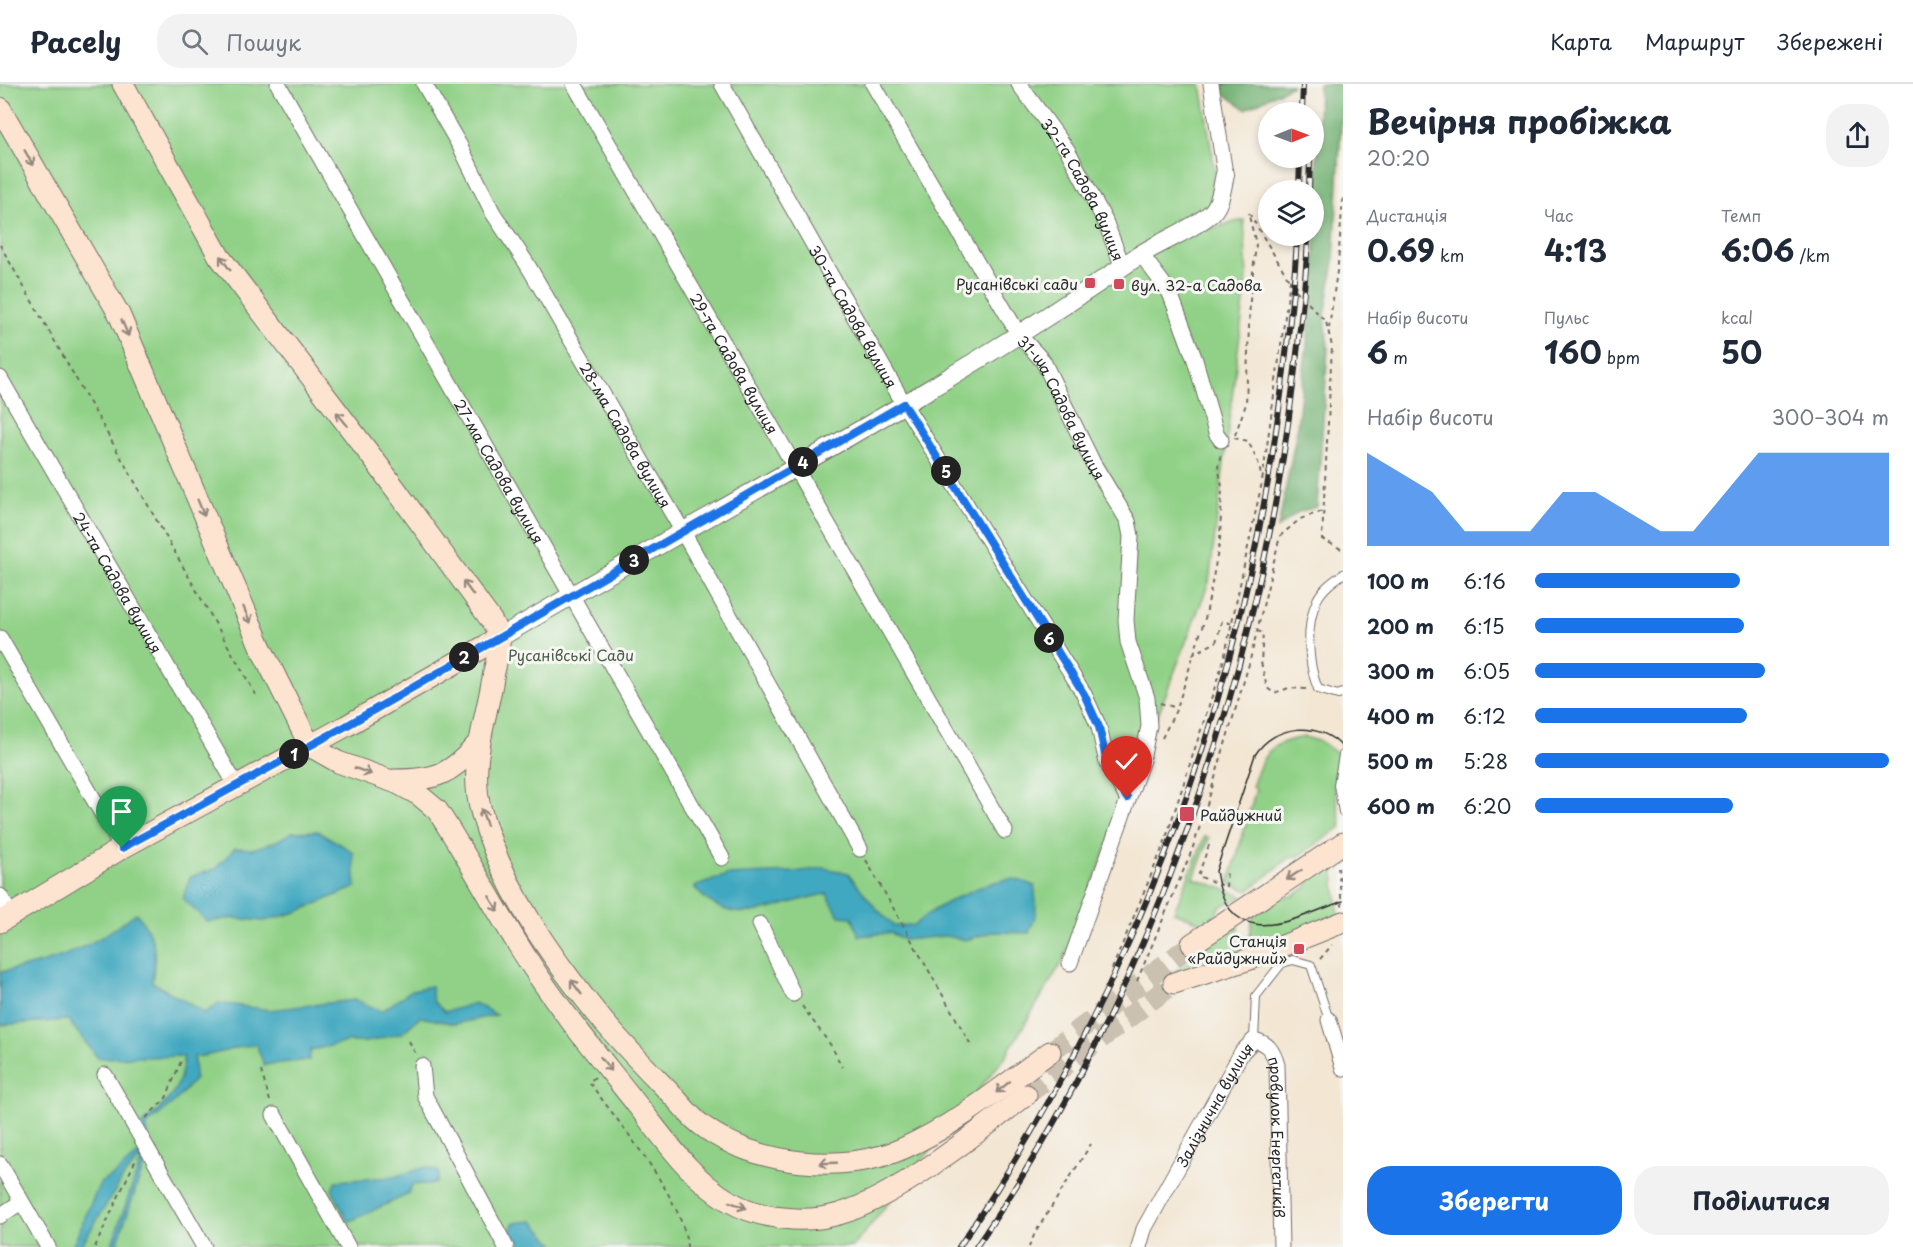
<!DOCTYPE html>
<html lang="uk">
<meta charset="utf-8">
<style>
body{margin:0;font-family:"Playpen Sans",sans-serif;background:#f2f2f3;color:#1f2937;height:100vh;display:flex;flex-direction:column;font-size:22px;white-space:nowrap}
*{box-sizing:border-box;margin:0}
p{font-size:20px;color:#747a83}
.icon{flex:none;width:33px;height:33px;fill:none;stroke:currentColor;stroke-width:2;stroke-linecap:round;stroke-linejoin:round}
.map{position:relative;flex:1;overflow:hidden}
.panel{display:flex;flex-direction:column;background:#fff;width:570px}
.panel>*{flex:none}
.needle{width:39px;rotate:89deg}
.buttons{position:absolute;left:1258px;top:18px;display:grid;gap:12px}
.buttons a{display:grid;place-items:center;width:66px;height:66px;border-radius:50%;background:#fff;box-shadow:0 3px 9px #0003;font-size:30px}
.pin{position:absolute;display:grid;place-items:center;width:51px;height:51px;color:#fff;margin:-62px -26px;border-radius:50% 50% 50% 0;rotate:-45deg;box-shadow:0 0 6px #0007}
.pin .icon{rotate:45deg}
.km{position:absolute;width:30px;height:30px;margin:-15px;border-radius:50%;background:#222;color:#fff;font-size:16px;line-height:30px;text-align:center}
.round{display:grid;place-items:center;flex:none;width:63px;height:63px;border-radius:24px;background:#f2f2f3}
.summary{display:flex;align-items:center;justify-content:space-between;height:102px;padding:0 24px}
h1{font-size:33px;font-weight:700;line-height:45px}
.metrics{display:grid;grid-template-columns:repeat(3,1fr);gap:9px;height:102px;padding:6px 24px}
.metrics div{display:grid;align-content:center}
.metrics b{font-size:30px;font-weight:700}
.metrics small{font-size:16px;font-weight:400}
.metrics p{font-size:16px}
.chart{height:168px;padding:12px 24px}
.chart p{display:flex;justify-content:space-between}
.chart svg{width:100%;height:108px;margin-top:6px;fill:#1a73e8;opacity:.7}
.button{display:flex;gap:12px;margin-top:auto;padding:12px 24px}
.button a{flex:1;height:69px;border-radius:24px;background:#1a73e8;color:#fff;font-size:24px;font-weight:700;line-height:69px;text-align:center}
.button a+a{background:#f2f2f3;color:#1f2937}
ul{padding:0 24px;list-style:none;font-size:20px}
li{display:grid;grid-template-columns:96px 72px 1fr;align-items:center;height:45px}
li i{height:15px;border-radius:8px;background:#1a73e8}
header{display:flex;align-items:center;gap:36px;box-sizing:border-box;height:84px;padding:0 30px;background:#fff;border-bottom:2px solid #e0e1e3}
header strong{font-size:28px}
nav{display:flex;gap:33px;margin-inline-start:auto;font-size:21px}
.search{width:420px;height:54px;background:#f2f2f3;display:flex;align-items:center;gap:15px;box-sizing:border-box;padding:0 21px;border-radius:24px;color:#747a83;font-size:22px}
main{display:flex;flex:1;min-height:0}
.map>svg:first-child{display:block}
</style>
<header>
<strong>Pacely</strong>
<div class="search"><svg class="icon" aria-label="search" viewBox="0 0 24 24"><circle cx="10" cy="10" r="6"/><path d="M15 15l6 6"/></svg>Пошук</div>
<nav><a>Карта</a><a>Маршрут</a><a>Збережені</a></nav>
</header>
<main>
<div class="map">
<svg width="1343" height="1163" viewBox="0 0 1343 1163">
<rect width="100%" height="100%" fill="#f6f6f2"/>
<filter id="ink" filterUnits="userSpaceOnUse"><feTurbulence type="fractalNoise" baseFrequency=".0167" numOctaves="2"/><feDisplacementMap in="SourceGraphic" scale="12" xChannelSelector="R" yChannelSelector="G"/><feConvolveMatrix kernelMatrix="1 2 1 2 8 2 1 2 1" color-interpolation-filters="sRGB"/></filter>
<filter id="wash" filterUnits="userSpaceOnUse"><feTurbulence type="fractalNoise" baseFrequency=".008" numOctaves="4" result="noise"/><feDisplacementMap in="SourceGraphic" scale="24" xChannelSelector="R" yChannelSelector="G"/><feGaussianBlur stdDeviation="1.35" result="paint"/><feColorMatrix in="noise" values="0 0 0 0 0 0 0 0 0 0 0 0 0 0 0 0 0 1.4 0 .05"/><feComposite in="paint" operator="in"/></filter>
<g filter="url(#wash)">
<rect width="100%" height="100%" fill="#f3e6d3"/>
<!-- green -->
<g fill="#91d187" stroke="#5e7e59" stroke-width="1.5">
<path d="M0 0H1201L1215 88 1209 122 1200 128 1207 145 1244 136 1247 194 1209 498 1064 875 1005 973 853 1163H0Z"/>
<path d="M1305 653 1321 658 1338 670 1334 702 1341 743 1299 772 1289 774 1248 807 1229 799 1256 705 1252 703C1264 669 1267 659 1305 653Z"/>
<path d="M1205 752 1209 754 1194 794 1243 812 1220 823 1213 835 1205 840 1174 828Z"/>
<path d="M1333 781 1339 834 1172 895 1169 890 1199 872 1194 863 1233 838 1239 843 1235 864 1248 866 1253 831 1282 813 1293 812 1306 804 1310 796Z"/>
</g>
<!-- forest -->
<g fill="#74b374" stroke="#506f50" stroke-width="1.5">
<path d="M1219 0H1292V1L1246 25 1220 7Z"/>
<path d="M1319 0H1343L1334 178 1325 231 1328 264 1317 423 1298 428 1278 444 1296 351 1314 202Z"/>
</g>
<!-- water -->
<g fill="#40a8c0" stroke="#366a76" stroke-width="1.5">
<path d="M318 747 353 768 356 803 297 828 264 837 232 834 208 838 183 815 190 793 215 785 235 764 253 765 277 757 292 748Z"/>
<path d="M824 784 848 789 875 823 894 842 914 841C934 823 984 797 1012 795 1019 795 1028 800 1035 802L1036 830 1029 849 992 848 966 856 945 852 904 856 891 849 859 852 852 833 839 832 827 810C775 818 734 851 694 803L727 791 794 788Z"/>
<path d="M136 829C156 853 157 867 152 898L205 929 218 919 269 926 355 916 382 927 412 906 431 902 433 917 445 928 475 919 496 931 455 940 420 933 402 949 366 958H348L311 966 309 976 264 981 256 960C234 963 215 972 194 973L195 995 176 1016 147 1041 149 1074 145 1078 116 1163H111L143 1071 124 1092 80 1163H72L100 1099 114 1091 144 1065 142 1040C165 1021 184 1005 183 972L98 974 68 936 0 941V888C57 878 90 865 136 829Z"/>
<path d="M426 1083 439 1088 437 1099 412 1101 407 1111 348 1138 332 1105 336 1097 394 1093Z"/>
<path d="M533 1137 554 1159 547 1163H510L508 1156 513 1139Z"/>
</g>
</g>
<g filter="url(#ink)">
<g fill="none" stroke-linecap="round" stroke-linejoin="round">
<!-- secondary-tunnel -->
<g stroke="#cbc1b1" stroke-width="21" stroke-dasharray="21 10" stroke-linecap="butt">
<path d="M1050 968 1192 860"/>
<path d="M1026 1011 1174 899"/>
</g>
<defs>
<g id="service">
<path d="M1343 490C1333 497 1322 505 1317 516 1305 542 1308 580 1318 605L1338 611 1343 609"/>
<path d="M1343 671 1338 701 1343 728"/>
<path d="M1254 956 1256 912 1282 879 1293 876 1311 881 1329 936"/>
</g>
<g id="minor">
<path id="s1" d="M278 0 722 774"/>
<path id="s2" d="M424 0 461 64 493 129 527 180 683 448 860 765"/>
<path id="s3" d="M574 0 1005 747"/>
<path id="s4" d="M722 0 904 320 1084 610 1099 643 1107 679 1127 714"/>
<path id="s5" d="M873 0 1019 251 1043 277 1093 379 1128 437 1131 452 1126 536 1128 558 1147 614 1149 642 1142 676 1070 879"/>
<path id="s6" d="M1019 0 1068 67 1105 137 1123 183"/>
<path d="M1211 0 1225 90"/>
<path d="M1141 170 1170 209 1195 276 1216 349 1221 356"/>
<path id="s7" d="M0 294 236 701"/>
<path d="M0 554 122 764"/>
<path d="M0 812 11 831"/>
<path d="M760 840 793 910"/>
<path d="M1329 936 1343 984"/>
<path d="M422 982 425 1012 506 1163"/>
<path d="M105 991 204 1163"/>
<path d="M274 1031 348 1163"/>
<path d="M0 1080 48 1163"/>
<path d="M0 1132 21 1118"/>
<path id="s8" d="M1139 1163 1144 1145 1242 968 1254 956C1268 959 1273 967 1277 981L1281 1163"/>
</g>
<path id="tertiary" d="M499 554C712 427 934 313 1138 172 1161 157 1188 148 1209 131 1221 122 1222 103 1225 90"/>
<g id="secondary">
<path d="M123 0 219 172 378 381 491 536C494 542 498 548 499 554 500 565 496 578 494 588 487 634 468 681 481 727 502 805 553 876 603 937 625 963 649 987 673 1012 683 1022 692 1035 704 1043 755 1081 845 1091 904 1064 958 1040 1003 1002 1050 968"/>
<path d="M0 24 119 230 261 564 310 662 338 678 397 699 419 711 437 726C470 776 498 831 531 881 563 930 602 976 638 1022 664 1054 692 1096 729 1117 759 1135 805 1140 839 1130 897 1113 977 1049 1026 1011"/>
<path d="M394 696C436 696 451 691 479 658"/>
<path d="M0 838 122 764 346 642 499 554"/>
<path d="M1192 860 1343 759"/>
<path d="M1174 899 1250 875 1343 838"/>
</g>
</defs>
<!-- service casing -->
<use href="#service" stroke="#716c66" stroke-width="10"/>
<!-- minor casing -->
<use href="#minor" stroke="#716c66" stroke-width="17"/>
<!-- tertiary casing -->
<use href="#tertiary" stroke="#716c66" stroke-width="20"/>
<!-- secondary casing -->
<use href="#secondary" stroke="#716c66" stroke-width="23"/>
<!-- path -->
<g stroke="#716c66" stroke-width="2" stroke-dasharray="4.5 4.5" stroke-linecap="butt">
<path d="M1249 129 1294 204 1326 238 1332 262 1322 455 1343 466"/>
<path d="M0 161 256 611"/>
<path d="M1329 244 1338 180 1343 112"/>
<path d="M1235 351 1246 320 1250 216 1256 160 1249 132"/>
<path d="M1234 354 1248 357 1258 378 1262 395"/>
<path d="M1257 547 1263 549 1261 578 1267 604 1274 609 1289 604 1307 605"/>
<path d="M1192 571 1216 558 1222 537 1233 540"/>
<path d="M1160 619 1177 624"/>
<path d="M1162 654 1177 624 1206 531 1220 456 1222 403 1218 382 1221 370"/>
<path d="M1209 761 1198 792 1226 803 1227 785"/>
<path d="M866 776 971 961"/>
<path d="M1338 783 1342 822"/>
<path d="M1320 875 1332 861"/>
<path d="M1112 885 1164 760 1224 575 1262 398 1290 196"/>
<path d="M1137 897 1192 766 1206 724 1249 580 1280 452 1300 435 1323 427"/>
<path d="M802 922 832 963 842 983"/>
<path d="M409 957 416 971"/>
<path d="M261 987 270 1017"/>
<path d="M595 993 589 998C618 1038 685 1116 687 1163"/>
<path d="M146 1034 166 1014 181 977"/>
<path d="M95 1163 137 1073"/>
<path d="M1029 1163 1035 1149 1091 1060"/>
</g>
<!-- service -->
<use href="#service" stroke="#fff" stroke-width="8"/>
<!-- minor -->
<use href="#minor" stroke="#fff" stroke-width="15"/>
<!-- tertiary -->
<use href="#tertiary" stroke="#fff" stroke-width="18"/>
<!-- secondary -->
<use href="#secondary" stroke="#fde4d1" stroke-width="21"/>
<!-- tram -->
<path stroke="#2b2b2b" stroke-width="1.5" d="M1343 664C1320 636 1274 640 1255 671L1216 787C1228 871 1292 836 1343 817"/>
<defs>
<g id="rail">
<path d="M1302 28 1303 0"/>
<path d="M1299 106 1300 74"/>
<path d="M1309 106 1310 74"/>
<path d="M959 1163C1135 903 1243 614 1282 303 1288 252 1295 202 1297 152"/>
<path d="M976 1163C1147 916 1257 600 1293 302 1299 252 1306 202 1308 152"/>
</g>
</defs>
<!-- rail casing -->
<use href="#rail" stroke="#2b2b2b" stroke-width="6"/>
<!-- rail -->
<use href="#rail" stroke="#f6f6f2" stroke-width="4" stroke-dasharray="11" stroke-linecap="butt"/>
</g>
<!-- one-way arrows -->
<defs><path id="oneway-shaft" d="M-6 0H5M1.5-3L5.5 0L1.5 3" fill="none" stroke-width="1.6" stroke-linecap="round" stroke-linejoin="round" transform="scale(1.5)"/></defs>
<g stroke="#94887e">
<use href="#oneway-shaft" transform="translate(29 74) rotate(60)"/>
<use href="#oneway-shaft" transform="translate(225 179) rotate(-126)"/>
<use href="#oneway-shaft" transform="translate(125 244) rotate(67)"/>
<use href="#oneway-shaft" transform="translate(342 335) rotate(-129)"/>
<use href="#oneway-shaft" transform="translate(201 424) rotate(68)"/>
<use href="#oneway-shaft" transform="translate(468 504) rotate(-126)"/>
<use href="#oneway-shaft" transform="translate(247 531) rotate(66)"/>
<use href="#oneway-shaft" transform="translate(363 687) rotate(20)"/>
<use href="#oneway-shaft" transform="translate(484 733) rotate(-109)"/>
<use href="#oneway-shaft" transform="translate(1294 791) rotate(147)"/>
<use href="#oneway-shaft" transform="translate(494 820) rotate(59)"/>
<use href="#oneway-shaft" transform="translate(576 903) rotate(-127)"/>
<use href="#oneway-shaft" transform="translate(606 980) rotate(52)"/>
<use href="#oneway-shaft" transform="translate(1003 1003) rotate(141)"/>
<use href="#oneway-shaft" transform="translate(828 1079) rotate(178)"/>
<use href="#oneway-shaft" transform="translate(738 1121) rotate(20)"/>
</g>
</g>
<g fill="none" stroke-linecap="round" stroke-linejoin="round" filter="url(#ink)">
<defs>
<path id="route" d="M122 764 346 642 904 320 1084 610 1099 643 1107 679 1127 714"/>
</defs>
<!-- route casing -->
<use href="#route" stroke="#fff" stroke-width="12"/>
<!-- route -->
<use href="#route" stroke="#1a73e8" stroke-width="8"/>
</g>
<!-- markers -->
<g fill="#d1495b" stroke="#f6f6f2" stroke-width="2">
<rect x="1084" y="193" width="12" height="12" rx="3"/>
<rect x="1113" y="194" width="12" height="12" rx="3"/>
<rect x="1179" y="722" width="16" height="16" rx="3"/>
<rect x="1293" y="859" width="12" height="12" rx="3"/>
</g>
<g text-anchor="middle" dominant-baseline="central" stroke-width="6" stroke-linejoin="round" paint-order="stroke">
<!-- street labels -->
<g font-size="15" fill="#2b2b2b" stroke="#f6f6f2">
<text stroke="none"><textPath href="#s6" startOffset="124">32-га Садова вулиця</textPath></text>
<text stroke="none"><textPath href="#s4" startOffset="267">30-та Садова вулиця</textPath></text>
<text stroke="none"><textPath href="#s3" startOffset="322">29-та Садова вулиця</textPath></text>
<text stroke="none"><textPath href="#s5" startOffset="375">31-ша Садова вулиця</textPath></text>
<text stroke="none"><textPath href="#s2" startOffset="405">28-ма Садова вулиця</textPath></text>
<text stroke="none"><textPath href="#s1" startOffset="446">27-ма Садова вулиця</textPath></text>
<text stroke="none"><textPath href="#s7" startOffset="236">24-та Садова вулиця</textPath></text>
<text stroke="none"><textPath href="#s8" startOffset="162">Залізнична вулиця</textPath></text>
<text stroke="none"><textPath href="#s8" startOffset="346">провулок Енергетиків</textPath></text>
</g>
<!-- poi labels -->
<g font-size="15" fill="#2b2b2b" stroke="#f6f6f2" text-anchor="end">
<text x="1078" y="199">Русанівські сади</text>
<text x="1131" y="200" text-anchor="start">вул. 32-а Садова</text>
<text x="1200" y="730" text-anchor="start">Райдужний</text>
<text x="1287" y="856">Станція<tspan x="1287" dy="17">«Райдужний»</tspan></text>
</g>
<!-- park labels -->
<g font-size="15" fill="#4a5d47" stroke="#f6f6f2">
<text x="571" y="570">Русанівські Сади</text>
</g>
</g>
</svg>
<div class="buttons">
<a><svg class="needle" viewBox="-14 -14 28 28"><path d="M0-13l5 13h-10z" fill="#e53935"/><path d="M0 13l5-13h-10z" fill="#747a83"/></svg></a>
<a><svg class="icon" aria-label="layers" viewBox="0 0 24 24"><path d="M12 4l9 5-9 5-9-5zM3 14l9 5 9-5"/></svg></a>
</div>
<div class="pin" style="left:122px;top:764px;background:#1e9e55"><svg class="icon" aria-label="arrive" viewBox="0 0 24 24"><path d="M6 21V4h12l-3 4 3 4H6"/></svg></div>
<div class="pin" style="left:1127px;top:714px;background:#d93025"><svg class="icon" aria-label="check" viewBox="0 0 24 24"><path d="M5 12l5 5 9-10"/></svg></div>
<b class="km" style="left:294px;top:670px">1</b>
<b class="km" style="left:464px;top:573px">2</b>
<b class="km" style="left:634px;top:476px">3</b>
<b class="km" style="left:803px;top:378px">4</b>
<b class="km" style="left:946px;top:387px">5</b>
<b class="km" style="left:1049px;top:554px">6</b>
</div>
<section class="panel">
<div class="summary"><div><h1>Вечірня пробіжка</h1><p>20:20</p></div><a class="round"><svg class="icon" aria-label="share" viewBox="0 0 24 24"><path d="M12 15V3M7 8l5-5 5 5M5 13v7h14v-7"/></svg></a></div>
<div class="metrics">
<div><p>Дистанція</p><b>0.69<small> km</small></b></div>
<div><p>Час</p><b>4:13</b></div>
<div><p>Темп</p><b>6:06<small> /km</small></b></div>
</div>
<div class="metrics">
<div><p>Набір висоти</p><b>6<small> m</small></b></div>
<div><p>Пульс</p><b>160<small> bpm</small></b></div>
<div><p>kcal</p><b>50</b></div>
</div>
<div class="chart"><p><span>Набір висоти</span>300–304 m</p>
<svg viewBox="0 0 160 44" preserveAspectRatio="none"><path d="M0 44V6L10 14L20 22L30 38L40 38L50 38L60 22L70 22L80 30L90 38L100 38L110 22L120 6L130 6L140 6L150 6L160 6V44z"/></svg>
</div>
<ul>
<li><b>100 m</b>6:16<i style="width:58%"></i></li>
<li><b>200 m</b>6:15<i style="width:59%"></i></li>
<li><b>300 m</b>6:05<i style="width:65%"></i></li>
<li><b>400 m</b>6:12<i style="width:60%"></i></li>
<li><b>500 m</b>5:28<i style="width:100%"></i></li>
<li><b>600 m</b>6:20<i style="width:56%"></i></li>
</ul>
<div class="button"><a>Зберегти</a><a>Поділитися</a></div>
</section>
</main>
